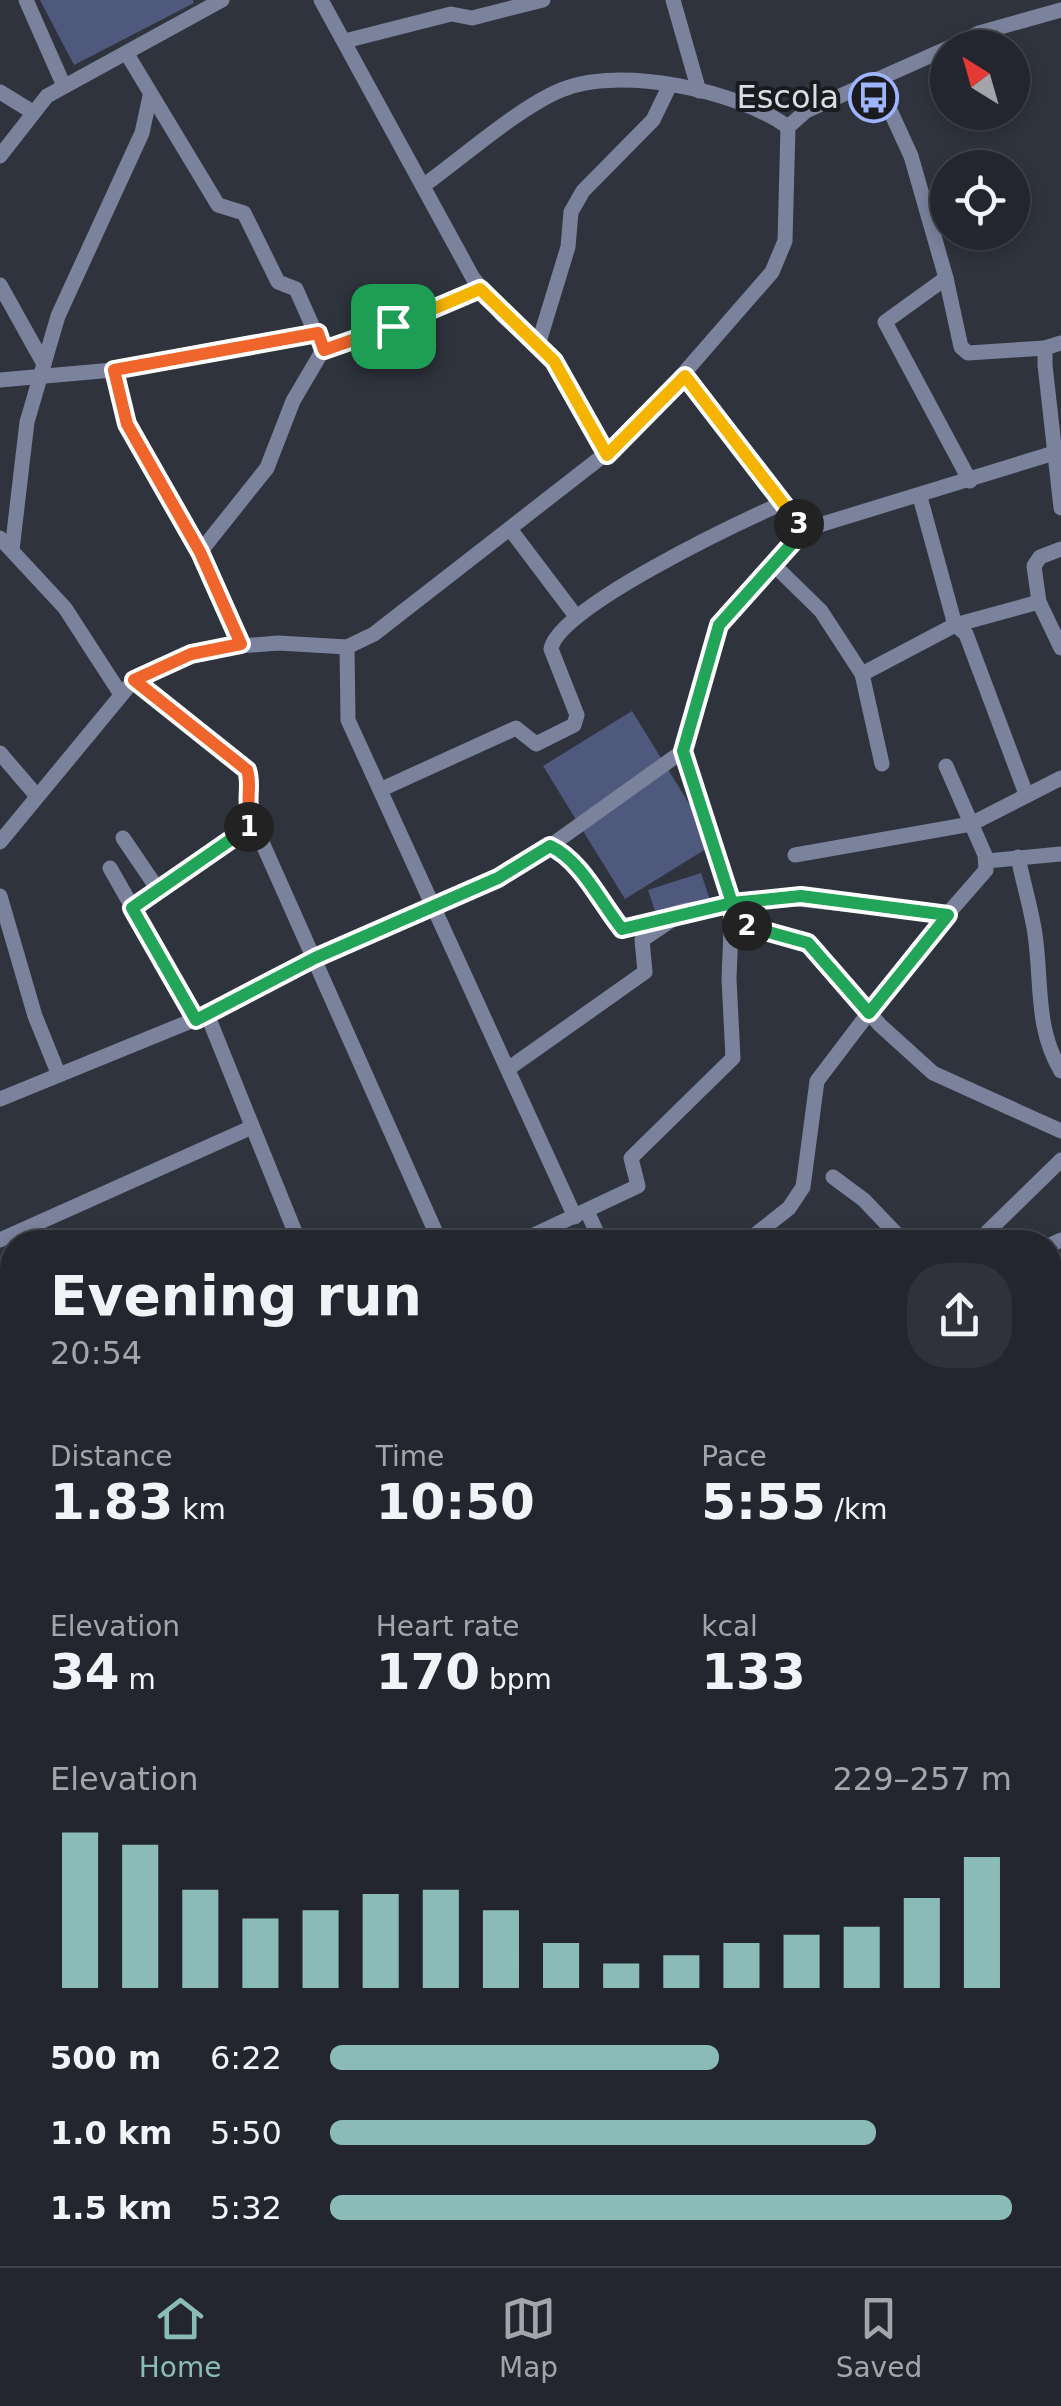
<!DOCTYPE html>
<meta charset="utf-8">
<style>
body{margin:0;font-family:"DejaVu Sans",sans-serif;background:#2f323a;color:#f1f3f6;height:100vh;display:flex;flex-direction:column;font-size:38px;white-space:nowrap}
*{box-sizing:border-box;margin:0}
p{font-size:32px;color:#a3a5aa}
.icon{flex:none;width:55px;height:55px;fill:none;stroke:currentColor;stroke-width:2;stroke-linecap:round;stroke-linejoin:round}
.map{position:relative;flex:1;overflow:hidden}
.drawer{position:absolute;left:0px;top:1230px;width:1062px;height:1038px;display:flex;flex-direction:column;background:#23262e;border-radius:40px 40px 0 0;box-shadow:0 5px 15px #0003,0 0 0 2px #40434a}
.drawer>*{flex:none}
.needle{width:65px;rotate:323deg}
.controls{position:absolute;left:930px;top:30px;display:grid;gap:20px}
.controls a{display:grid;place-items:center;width:100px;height:100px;border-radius:50%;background:#23262e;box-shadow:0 5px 15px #0003,0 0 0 2px #40434a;font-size:50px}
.pin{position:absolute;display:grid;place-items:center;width:85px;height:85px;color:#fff;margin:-42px;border-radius:20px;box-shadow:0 5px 15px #0006}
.km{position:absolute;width:50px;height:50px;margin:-25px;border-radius:50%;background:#222;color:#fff;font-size:28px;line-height:50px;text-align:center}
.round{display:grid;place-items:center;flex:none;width:105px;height:105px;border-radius:40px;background:#2f323a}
.headline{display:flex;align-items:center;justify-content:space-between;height:170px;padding:0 50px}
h1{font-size:55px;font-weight:700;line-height:75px}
.stats{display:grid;grid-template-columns:repeat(3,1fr);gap:15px;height:170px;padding:10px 50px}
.stats div{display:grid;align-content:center}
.stats b{font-size:50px;font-weight:700}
.stats small{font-size:28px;font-weight:400}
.stats p{font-size:28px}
.chart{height:280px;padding:20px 50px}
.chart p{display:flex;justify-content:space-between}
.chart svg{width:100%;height:180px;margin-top:10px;stroke:#8bbbb9;stroke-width:6}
ul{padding:0 50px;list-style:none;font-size:32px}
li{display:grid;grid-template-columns:160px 120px 1fr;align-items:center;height:75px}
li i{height:25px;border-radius:12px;background:#8bbbb9}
.menu{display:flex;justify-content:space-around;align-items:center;height:140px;border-top:2px solid #40434a;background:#23262e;font-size:28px;color:#a3a5aa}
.menu a{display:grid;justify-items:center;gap:5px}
.menu .selected{color:#8bbbb9}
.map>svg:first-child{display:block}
</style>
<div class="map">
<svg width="1061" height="2266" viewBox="0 0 1061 2266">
<rect width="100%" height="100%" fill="#2f333d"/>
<!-- green -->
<g fill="#4f597e">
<path d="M40 0H193L194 3 74 65Z"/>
<path d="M632 711 714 844 625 899 543 766Z"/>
<path d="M701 873 711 903 658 920 648 890Z"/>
</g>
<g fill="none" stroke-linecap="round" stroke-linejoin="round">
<!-- minor -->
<g stroke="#7a829c" stroke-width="15">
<path d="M26 0 64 86"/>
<path d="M321 0 473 278 503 316 554 361 607 455"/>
<path d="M673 0 699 91"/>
<path d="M345 41 451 14 472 18 543 0"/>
<path d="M948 48 979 33 1061 10"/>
<path d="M127 54 218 205 244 213 278 282 296 289 323 350"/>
<path d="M877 82 911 156 946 278 885 322 970 481"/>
<path d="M0 92 31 111"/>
<path d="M0 156 47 96 222 0"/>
<path d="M423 186C462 158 518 108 561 90 619 65 739 91 788 127"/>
<path d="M946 278 961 347 968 353 1045 348"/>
<path d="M0 285 44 364"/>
<path d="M1061 343 1045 348V365L1061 508"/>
<path d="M538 345 568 247 571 212 583 191 653 120 669 87"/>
<path d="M113 370 127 424 200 552 241 644"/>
<path d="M685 376 803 530"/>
<path d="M0 380 113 370 318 333"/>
<path d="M920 497 955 625 966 634 1026 794"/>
<path d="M510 529 575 615"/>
<path d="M0 538 65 608 120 693"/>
<path d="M1061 549 1040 557 1034 566 1039 602 1061 648"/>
<path d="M12 550 27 422 58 316 142 133 150 96"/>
<path d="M200 552 267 468 293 401 323 350 393 327 480 289"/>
<path d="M773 564 821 611 862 674 882 764"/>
<path d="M347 647 348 720 575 1217"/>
<path d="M862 674 955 625 1039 602"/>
<path d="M133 681 247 770 249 813 440 1242"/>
<path d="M0 753 36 795"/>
<path d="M382 789 516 728 536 744 574 725 577 715 551 649C557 608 740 522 783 503"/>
<path d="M123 838 157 888"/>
<path d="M0 842 133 681 169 662 215 648 278 643 347 647 374 634 631 434 772 272 785 241 788 127 806 111 948 48"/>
<path d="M550 846C581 860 599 902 622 929L687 910 778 897 948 915"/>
<path d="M795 855 971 824 1061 778"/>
<path d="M1018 857C1023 882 1031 908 1035 934 1042 982 1035 1028 1061 1071"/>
<path d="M987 861 1061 854"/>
<path d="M110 868 196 1019"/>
<path d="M0 896 35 1016 58 1073"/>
<path d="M132 908 254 824"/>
<path d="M734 922 808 943 880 1025 933 1073 1061 1131"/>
<path d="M207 1014 299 1242"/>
<path d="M508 1069 645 972 642 940 670 921"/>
<path d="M0 1099 196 1019 315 958 498 877 550 846 683 751 719 625 803 530 1054 453"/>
<path d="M833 1177 864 1200 904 1242"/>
<path d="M587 1211 601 1242"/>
<path d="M0 1240 250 1128"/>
<path d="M519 1242 638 1186 631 1158 733 1058 729 979 732 903 683 751"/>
<path d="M746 1242 789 1208 803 1187 817 1081 918 948 986 870 985 855 946 766"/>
<path d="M977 1242 1061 1160"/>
<path d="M1050 1245 1061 1240"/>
<path d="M1050 1369 1061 1382"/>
<path d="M0 1413 12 1407"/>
<path d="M0 1429 12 1459"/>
<path d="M1050 1593 1061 1594"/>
<path d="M0 1682 12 1676"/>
<path d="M1050 1713 1061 1715"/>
<path d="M0 1752 12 1777"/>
<path d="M1050 1846 1061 1832"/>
<path d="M1050 1915 1061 1940"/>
<path d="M1050 2106 1061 2102"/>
<path d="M0 2157 12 2151"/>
<path d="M413 2255 420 2266"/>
<path d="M512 2255 517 2266"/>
<path d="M695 2255 703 2266"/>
<path d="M230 2266 252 2255"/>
<path d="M633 2266 650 2255"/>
<path d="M854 2266 858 2255"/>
</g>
<!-- major -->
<g stroke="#c4d2fd" stroke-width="20">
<path d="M0 2081 12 2102"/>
<path d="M109 2255 116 2266"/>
</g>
</g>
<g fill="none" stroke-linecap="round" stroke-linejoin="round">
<defs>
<path id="split-1" d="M249 827 254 824C243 801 253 788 247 770L134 680 191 654 241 644 200 552 127 424 114 370 318 333 324 350 393 326"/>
<path id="split-2" d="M249 827 132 908 196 1020 315 958 498 878 550 846C581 860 600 902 622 929L732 903 734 922 747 926"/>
<path id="split-3" d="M747 926 808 943 869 1013 948 915 801 896 732 903 683 751 719 625 804 530 799 524"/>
<path id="split-4" d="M393 326 480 289 554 361 607 455 685 376 799 524"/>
</defs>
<!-- split-1 casing -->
<use href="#split-1" stroke="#fff" stroke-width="20"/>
<!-- split-2 casing -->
<use href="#split-2" stroke="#fff" stroke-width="20"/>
<!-- split-3 casing -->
<use href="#split-3" stroke="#fff" stroke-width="20"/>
<!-- split-4 casing -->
<use href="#split-4" stroke="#fff" stroke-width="20"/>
<!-- split-1 -->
<use href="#split-1" stroke="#f0652b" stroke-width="12"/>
<!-- split-2 -->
<use href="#split-2" stroke="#22a559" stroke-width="12"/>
<!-- split-3 -->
<use href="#split-3" stroke="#22a559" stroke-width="12"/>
<!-- split-4 -->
<use href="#split-4" stroke="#f5b400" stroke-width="12"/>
</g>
<!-- icons -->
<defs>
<symbol id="bus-ring" viewBox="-11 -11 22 22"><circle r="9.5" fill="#191b1f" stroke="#9eb4fd" stroke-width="1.5"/><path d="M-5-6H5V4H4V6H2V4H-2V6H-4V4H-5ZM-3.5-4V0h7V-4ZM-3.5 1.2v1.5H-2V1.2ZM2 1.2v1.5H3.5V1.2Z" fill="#9eb4fd"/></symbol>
</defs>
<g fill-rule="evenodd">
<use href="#bus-ring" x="846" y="70" width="55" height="55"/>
</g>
<g text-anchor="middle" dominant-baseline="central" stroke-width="8" stroke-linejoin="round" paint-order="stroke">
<!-- poi labels -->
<g font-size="32" fill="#dcdee5" stroke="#191b1f" text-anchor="end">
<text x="839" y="97">Escola</text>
</g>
</g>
</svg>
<div class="controls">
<a><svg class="needle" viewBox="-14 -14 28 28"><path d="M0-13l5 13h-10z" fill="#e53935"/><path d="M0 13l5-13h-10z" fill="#a3a5aa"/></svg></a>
<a><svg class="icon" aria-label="locate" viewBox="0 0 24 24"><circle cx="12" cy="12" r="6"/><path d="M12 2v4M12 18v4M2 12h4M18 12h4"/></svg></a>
</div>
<div class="pin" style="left:393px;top:326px;background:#1e9e55"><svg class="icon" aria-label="arrive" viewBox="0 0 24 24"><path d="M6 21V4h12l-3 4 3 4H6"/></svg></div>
<b class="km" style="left:249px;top:827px">1</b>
<b class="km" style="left:747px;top:926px">2</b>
<b class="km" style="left:799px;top:524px">3</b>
<section class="drawer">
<div class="headline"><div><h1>Evening run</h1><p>20:54</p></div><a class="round"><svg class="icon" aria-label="share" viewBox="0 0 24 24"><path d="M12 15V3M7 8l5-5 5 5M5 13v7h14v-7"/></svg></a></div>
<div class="stats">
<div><p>Distance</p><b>1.83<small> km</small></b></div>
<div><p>Time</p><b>10:50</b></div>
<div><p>Pace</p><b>5:55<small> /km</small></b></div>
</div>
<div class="stats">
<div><p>Elevation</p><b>34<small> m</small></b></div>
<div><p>Heart rate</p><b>170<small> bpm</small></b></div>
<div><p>kcal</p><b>133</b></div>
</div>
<div class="chart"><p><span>Elevation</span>229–257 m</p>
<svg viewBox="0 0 160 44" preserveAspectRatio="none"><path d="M5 44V6M15 44V9M25 44V20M35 44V27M45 44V25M55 44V21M65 44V20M75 44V25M85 44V33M95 44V38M105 44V36M115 44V33M125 44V31M135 44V29M145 44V22M155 44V12"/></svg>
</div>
<ul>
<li><b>500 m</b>6:22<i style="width:57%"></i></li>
<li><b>1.0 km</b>5:50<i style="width:80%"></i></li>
<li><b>1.5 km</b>5:32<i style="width:100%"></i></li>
</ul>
</section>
</div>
<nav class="menu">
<a class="selected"><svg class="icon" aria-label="home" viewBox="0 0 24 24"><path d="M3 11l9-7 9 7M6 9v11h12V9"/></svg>Home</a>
<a><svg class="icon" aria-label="map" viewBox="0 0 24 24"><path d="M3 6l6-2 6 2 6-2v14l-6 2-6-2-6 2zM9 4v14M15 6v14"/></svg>Map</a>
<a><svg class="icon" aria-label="saved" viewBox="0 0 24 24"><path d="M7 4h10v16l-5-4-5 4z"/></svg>Saved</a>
</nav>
